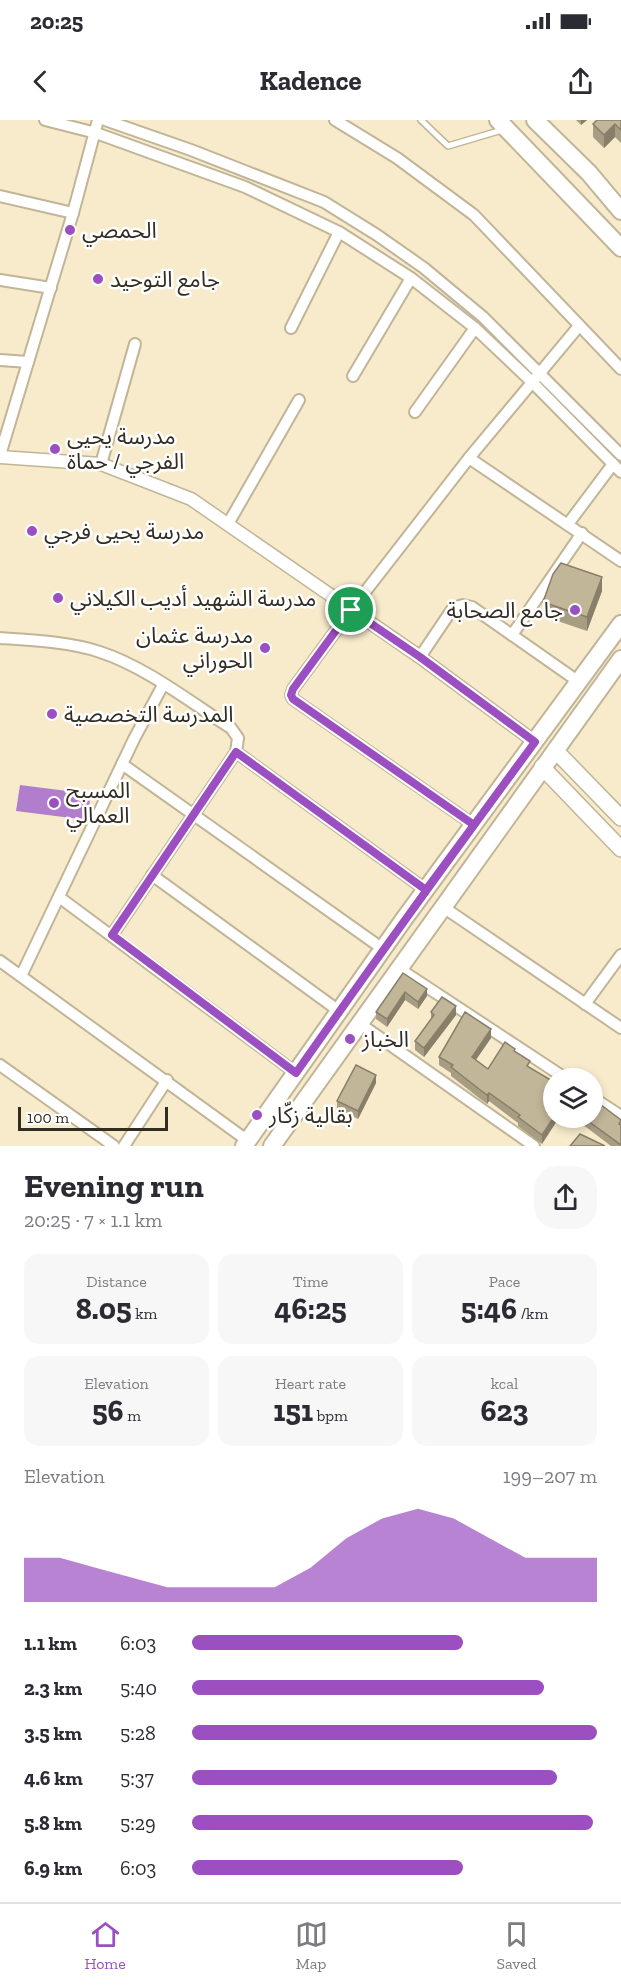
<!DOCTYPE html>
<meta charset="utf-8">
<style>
body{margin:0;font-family:"Zilla Slab","Noto Sans Arabic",serif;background:#f7f7f7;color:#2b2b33;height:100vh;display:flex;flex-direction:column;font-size:22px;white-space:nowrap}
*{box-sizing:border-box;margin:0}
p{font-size:20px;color:#7c7c81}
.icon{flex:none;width:33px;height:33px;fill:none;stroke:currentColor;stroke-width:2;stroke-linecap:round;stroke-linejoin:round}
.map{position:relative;height:1026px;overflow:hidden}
.drawer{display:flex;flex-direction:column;background:#fff;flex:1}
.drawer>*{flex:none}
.buttons{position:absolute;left:543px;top:948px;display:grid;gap:12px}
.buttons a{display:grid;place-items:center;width:60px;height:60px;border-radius:50%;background:#fff;box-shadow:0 3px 9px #0003;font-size:30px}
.scale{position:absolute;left:18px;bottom:15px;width:150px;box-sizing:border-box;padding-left:6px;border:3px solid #322d21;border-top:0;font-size:16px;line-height:21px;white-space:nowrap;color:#322d21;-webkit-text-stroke:4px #fff;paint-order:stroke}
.pin{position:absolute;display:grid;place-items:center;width:51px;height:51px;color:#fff;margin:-26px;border:3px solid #fff;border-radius:50%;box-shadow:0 2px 6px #0007}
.round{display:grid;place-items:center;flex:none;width:63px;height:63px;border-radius:24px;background:#f7f7f7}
.head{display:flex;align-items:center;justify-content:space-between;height:102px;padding:0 24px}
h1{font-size:33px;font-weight:700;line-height:45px}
.stats{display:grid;grid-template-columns:repeat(3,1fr);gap:9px;height:102px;padding:6px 24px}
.stats div{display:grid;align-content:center;border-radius:15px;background:#f7f7f7;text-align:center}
.stats b{font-size:30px;font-weight:700}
.stats small{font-size:16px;font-weight:400}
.stats p{font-size:16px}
.chart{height:168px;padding:12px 24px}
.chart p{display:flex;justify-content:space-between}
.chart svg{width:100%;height:108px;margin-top:6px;fill:#9b4fc0;opacity:.7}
ul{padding:0 24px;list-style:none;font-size:20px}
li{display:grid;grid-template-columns:96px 72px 1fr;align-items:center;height:45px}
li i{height:15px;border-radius:8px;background:#9b4fc0}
.status{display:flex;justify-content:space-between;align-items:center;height:42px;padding:0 30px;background:#fff;direction:ltr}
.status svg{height:16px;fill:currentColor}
header{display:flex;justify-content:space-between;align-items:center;height:78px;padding:0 24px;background:#fff;font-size:27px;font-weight:700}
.tab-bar{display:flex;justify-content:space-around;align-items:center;height:84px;border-top:2px solid #e1e1e2;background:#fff;font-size:16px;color:#7c7c81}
.tab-bar a{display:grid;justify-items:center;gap:3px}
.tab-bar .active{color:#9b4fc0}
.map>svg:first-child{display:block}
</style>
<div class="status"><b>20:25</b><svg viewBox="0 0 49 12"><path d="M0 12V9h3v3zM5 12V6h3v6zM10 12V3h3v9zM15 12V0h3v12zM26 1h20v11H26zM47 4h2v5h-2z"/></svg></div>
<header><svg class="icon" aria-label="back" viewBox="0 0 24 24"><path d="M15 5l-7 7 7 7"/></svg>Kadence<svg class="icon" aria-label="share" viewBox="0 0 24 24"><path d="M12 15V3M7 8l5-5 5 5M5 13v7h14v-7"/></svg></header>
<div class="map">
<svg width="621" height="1026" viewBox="0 0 621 1026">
<rect width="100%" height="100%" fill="#f8ebcc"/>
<!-- water -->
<path fill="#b17dcd" d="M20 665 91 674 87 700 16 691Z"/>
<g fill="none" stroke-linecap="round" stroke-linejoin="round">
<defs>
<path id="service" d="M421 0 448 26 502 10"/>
<g id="minor">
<path d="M45 0 96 13 245 67 339 112 411 158 475 208 533 263 621 352"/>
<path d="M105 0 191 30 324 82 377 115 424 148 483 197 621 335"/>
<path d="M335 0 397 38 474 95 621 249"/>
<path d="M0 76 73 93"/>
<path d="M0 160 51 168"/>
<path d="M291 208 339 112"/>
<path d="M0 240 28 242"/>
<path d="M353 256 411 158"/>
<path d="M415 292 475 208"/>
<path d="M0 335 73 93 98 0"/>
<path d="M469 338 621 441"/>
<path d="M101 344 135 224"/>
<path d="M228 404 299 280"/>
<path d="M568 404 613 344"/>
<path d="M512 515 582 413"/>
<path d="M0 518C31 520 71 522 100 532 146 547 190 582 231 608L238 618 236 632 112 815"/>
<path d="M420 537 453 488 463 485 472 487 579 562"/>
<path d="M236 632 426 770"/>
<path d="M122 644 383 829"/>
<path d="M474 705 293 579 291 575 293 569 351 490 469 338 579 206"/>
<path d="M152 755 339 891"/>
<path d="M59 777 296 953"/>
<path d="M443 787 621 908"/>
<path d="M0 841 248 1021"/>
<path d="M398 848 565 958"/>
<path d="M21 856 134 619 163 565"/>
<path d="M585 884 621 835"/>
<path d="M359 903 534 1026"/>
<path d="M0 945 114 1026"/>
<path d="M592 977 621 996"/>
<path d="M124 1026 167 960"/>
</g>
<path id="tertiary" d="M0 337 101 344 191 379 420 537 535 622"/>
<g id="secondary">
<path d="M555 630 621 698"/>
<path d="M542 647 621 729"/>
</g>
<g id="primary">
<path d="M498 0 621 128"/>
<path d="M535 0 589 53 621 91"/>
<path d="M244 1026 404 799 621 504"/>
<path d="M272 1026 621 539"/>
</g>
</defs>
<!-- service casing -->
<use href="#service" stroke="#c1b597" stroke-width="8"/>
<!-- minor casing -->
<use href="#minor" stroke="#c1b597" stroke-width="14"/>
<!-- tertiary casing -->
<use href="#tertiary" stroke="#c1b597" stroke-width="15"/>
<!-- secondary casing -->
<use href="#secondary" stroke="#c1b597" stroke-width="18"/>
<!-- primary casing -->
<use href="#primary" stroke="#c1b597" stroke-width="20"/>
<!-- service -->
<use href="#service" stroke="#fff" stroke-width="5"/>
<!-- minor -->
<use href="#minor" stroke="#fff" stroke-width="10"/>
<!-- tertiary -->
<use href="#tertiary" stroke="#fff" stroke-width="12"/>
<!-- secondary -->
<use href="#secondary" stroke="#fff" stroke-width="15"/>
<!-- primary -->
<use href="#primary" stroke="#fff" stroke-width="16"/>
</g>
<!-- wall -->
<g fill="#a79d83">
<path d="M576 0H587L581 5Z"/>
<path d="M621 0V23L615 17 604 28 593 17V4Z"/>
<path d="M602 471 587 511 543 496V482Z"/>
<path d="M403 853 427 876 418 889 405 880 387 907 376 899V892Z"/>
<path d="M431 892 456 895 424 937 415 930V921L431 900Z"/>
<path d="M491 918 476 940 488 949 515 932 530 948 554 962 542 1024 518 1006V1003L489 981 487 984 479 978 451 956V953L439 945V937Z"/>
<path d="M376 963 358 999 337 988V981Z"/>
<path d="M574 998H592L621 1000V1026H611L586 1007 574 1001Z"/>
</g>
<!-- shaded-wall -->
<g fill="#887f6a">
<path d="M581 0H587L581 5Z"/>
<path d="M615 4V17L604 28V15Z"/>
<path d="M602 457V471L587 511V497Z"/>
<path d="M427 869V876L418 889V882Z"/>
<path d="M405 872V880L387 907V899Z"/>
<path d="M456 886V895L424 937V928Z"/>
<path d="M491 909V918L472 945V937Z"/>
<path d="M376 955V963L358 999V991Z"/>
<path d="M489 973V981L487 984V975Z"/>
<path d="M554 997 559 998 542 1024V1015Z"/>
</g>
<!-- building -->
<g fill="#c2b698" stroke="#887f6a" stroke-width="1.5">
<path d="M597 0H621V10L615 4 604 15 593 4Z"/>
<path d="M561 443 602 457 587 497 543 482 553 454Z"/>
<path d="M403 853 427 869 418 882 405 872 387 899 376 892Z"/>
<path d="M442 877 456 886 424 928 415 921 434 895 431 892Z"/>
<path d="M465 892 491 909 472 937 488 949 505 922 515 929 514 931 530 941 527 946 554 962V997L542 1015 518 997 520 995 489 973 487 975 479 969 451 947 453 945 439 937Z"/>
<path d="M356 945 376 955 358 991 337 981Z"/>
<path d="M592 982 599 987 601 985 621 1000 619 1004 621 1005V1025L584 998H592Z"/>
<path d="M580 1014 605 1026H570Z"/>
</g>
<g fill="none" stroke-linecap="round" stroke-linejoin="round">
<defs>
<path id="route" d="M351 490 420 537 535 622C454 732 374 842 296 953L112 815 236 632 426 770 474 705 293 579 291 575 293 569 351 490"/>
</defs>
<!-- route casing -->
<use href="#route" stroke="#fff" stroke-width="12"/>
<!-- route -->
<use href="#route" stroke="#9b4fc0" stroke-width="8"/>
</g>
<!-- markers -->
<g fill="#9b4fc0" stroke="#fff" stroke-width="2">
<circle cx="70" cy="110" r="6"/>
<circle cx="98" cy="159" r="6"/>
<circle cx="55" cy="329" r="6"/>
<circle cx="32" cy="411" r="6"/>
<circle cx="58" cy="478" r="6"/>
<circle cx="575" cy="490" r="6"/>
<circle cx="265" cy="528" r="6"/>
<circle cx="52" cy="594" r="6"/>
<circle cx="54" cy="683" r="6"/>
<circle cx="350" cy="919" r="6"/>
<circle cx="257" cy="995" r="6"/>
</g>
<g text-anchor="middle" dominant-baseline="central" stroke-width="5" stroke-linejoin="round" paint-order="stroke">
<!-- poi labels -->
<g font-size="22" fill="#322d21" stroke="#fff" text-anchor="start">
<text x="82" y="110">الحمصي</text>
<text x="110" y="159">جامع التوحيد</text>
<text x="67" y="316">مدرسة يحيى<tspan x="67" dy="25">الفرجي / حماة</tspan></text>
<text x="44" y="411">مدرسة يحيى فرجي</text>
<text x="70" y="478">مدرسة الشهيد أديب الكيلاني</text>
<text x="563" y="490" text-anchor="end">جامع الصحابة</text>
<text x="253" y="515" text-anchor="end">مدرسة عثمان<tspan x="253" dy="25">الحوراني</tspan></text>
<text x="64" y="594">المدرسة التخصصية</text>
<text x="66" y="670">المسبح<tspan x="66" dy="25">العمالي</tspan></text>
<text x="362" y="919">الخباز</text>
<text x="269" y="995">بقالية زكّار</text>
</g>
</g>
</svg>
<div class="buttons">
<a><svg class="icon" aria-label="layers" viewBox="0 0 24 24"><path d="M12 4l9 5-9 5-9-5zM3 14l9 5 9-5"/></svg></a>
</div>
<div class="scale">100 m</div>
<div class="pin" style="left:351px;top:490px;background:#1e9e55"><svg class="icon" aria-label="arrive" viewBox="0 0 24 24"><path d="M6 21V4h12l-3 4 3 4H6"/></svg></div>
</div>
<section class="drawer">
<div class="head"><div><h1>Evening run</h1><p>20:25 · 7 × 1.1 km</p></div><a class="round"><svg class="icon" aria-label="share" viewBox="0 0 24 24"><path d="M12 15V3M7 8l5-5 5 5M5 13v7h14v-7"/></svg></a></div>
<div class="stats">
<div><p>Distance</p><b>8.05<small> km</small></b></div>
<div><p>Time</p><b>46:25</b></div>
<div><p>Pace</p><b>5:46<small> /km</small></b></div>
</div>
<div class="stats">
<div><p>Elevation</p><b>56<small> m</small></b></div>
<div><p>Heart rate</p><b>151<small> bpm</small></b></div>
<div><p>kcal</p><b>623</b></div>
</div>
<div class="chart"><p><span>Elevation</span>199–207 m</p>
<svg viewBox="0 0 160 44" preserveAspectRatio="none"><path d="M0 44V26L10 26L20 30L30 34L40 38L50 38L60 38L70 38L80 30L90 18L100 10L110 6L120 10L130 18L140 26L150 26L160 26V44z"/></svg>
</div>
<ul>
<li><b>1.1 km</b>6:03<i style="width:67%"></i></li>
<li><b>2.3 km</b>5:40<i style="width:87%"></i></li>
<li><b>3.5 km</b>5:28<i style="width:100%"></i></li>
<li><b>4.6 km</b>5:37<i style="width:90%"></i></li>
<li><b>5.8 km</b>5:29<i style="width:99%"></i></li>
<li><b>6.9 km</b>6:03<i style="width:67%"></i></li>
</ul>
</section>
<nav class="tab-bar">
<a class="active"><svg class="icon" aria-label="home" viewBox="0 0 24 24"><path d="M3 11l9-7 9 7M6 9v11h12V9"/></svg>Home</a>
<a><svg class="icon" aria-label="map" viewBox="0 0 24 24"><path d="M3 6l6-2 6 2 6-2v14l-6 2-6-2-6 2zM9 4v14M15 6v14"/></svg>Map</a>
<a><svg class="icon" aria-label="saved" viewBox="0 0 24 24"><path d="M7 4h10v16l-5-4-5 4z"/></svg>Saved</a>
</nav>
